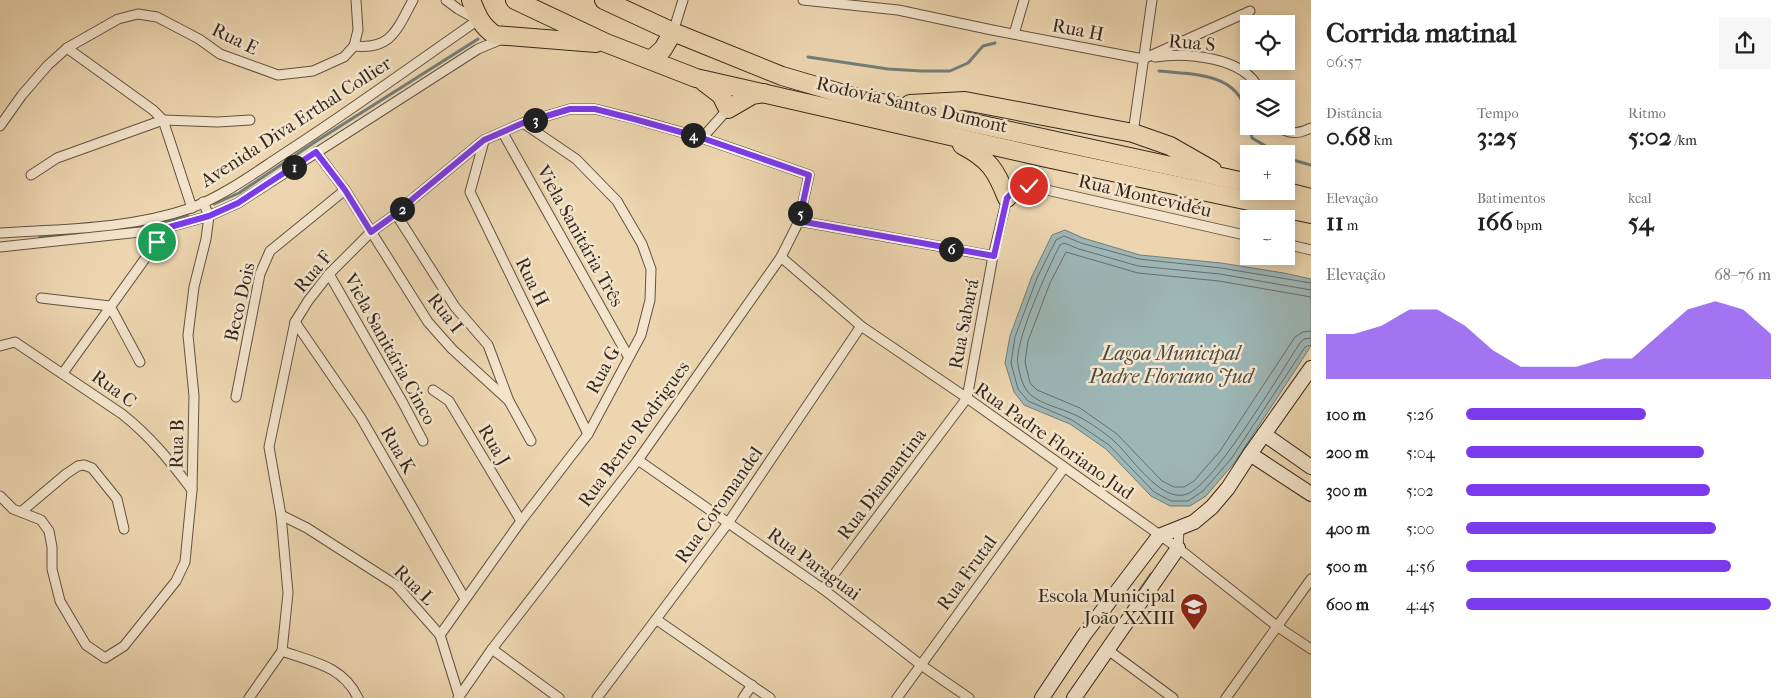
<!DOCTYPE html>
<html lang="pt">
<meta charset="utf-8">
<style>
body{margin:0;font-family:"IM FELL French Canon",serif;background:#f6f6f6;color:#222;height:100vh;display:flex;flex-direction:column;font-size:19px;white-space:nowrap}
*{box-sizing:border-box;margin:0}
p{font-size:16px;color:#767676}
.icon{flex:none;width:28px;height:28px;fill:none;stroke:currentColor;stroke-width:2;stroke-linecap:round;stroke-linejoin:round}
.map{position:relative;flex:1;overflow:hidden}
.drawer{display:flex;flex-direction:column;background:#fff;width:475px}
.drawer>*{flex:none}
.controls{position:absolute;left:1240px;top:15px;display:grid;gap:10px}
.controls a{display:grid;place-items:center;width:55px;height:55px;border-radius:0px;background:#fff;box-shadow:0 2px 12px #0003;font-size:25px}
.pin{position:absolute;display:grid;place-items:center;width:42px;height:42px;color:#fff;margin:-21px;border:2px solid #fff;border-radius:50%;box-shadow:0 1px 5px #0007}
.km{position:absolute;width:25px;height:25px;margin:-12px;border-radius:50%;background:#222;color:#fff;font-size:14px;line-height:25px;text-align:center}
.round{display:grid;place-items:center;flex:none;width:52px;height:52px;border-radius:0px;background:#f6f6f6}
.headline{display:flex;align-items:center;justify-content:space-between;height:85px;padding:0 15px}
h1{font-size:28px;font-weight:700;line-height:38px}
.stats{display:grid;grid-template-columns:repeat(3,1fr);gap:8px;height:85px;padding:5px 15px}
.stats div{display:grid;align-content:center}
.stats b{font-size:25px;font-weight:700}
.stats small{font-size:14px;font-weight:400}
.stats p{font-size:14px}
.chart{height:140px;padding:10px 15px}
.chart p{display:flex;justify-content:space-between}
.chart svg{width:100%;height:90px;margin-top:5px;fill:#7c3aed;opacity:.7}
ul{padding:0 15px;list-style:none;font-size:16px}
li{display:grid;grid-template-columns:80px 60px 1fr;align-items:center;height:38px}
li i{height:12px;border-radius:6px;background:#7c3aed}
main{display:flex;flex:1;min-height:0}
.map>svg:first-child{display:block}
</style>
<main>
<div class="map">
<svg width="1311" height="698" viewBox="0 0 1311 698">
<rect width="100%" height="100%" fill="#ecd5af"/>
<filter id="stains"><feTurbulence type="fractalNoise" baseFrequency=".004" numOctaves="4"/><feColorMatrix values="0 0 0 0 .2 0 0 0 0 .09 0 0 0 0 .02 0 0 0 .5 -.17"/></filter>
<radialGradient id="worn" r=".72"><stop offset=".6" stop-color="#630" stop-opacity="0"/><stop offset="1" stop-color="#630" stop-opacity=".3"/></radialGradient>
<!-- water -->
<path fill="#9db6b6" stroke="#737d79" d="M1065 230 1083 238 1140 255 1221 263 1284 273 1311 279V346L1235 462 1206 496 1190 506H1170L1151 496 1106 449 1070 424 1024 405 1014 392 1005 363 1010 336 1032 276 1052 235Z"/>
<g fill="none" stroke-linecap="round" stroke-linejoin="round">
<!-- shore -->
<g stroke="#686e6a" stroke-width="1">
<path d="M1311 283 1221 268 1139 259 1081 243 1064 236 1056 240 1037 278 1015 337 1011 363 1018 389 1028 401 1072 420 1109 445 1154 492 1171 501H1188L1203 491 1231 459 1305 347 1311 345"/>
<path d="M1311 290 1220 274 1138 266 1079 249 1064 243 1060 245C1049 266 1013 344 1018 365 1020 376 1023 389 1032 396 1044 405 1060 408 1073 414 1085 419 1104 432 1114 441 1131 456 1161 504 1187 494 1215 484 1280 373 1300 343L1304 339 1311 338"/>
<path d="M1311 297 1219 281 1138 273 1066 252 1050 283 1028 341 1025 362 1030 383 1037 390 1080 408 1117 434 1162 481 1174 487H1184L1194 481 1220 451 1295 337 1303 332 1311 331"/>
</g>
<!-- stream -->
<g stroke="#737d79" stroke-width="3">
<path d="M808 57 888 69 922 71H950L968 63 983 46 995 43"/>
<path d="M1159 71C1198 75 1240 72 1249 120"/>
<path d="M1250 126 1252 138 1279 154"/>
<path d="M1286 158 1311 165"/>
<path d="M214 204 239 193 315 142 478 39"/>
<path d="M115 229 166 222 188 216"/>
<path d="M40 237 89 232"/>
<path d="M1133 600 1151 574"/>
</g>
<defs>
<g id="street">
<path d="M803 0 898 10 992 30 1143 59 1250 11"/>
<path d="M673 32 683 0"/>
<path d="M1014 34 1024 0"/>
<path d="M354 46 358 30 356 0"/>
<path d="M67 48 153 110 163 120 192 208"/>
<path d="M1155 57C1186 52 1244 57 1259 89"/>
<path d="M0 126 22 95 48 65 67 48 118 19 138 14 157 17 199 39 220 54 278 75 313 71 344 57 354 46C392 50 397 29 413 0"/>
<path d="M1278 126C1289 135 1298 134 1311 128"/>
<path d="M503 133 628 356"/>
<path d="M1133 133 1152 0"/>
<path d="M702 138 728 109"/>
<path d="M484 141 470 192 588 434"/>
<path d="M316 152 345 190 428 322 452 349 509 401"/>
<path d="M31 175 57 158 163 120 218 122 250 120"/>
<path d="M396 214 455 307 488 345 509 401 531 441"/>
<path d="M799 221 993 256"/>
<path d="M0 233C63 229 131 229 191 208 223 196 253 174 282 155 349 112 413 65 478 20L458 9 446 0"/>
<path d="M1286 244 1311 250"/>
<path d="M0 247 159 230 209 216 238 203 478 49 502 39"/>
<path d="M781 257 861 326 967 398 1178 548 1278 627 1311 649"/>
<path d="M329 274 403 403 423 441"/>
<path d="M41 298 110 306 140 362"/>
<path d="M295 322 361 418 465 599"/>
<path d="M0 346 15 342 122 414C150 436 171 462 192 490"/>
<path d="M63 373 157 242 159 230"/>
<path d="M433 390 449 401 521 521"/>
<path d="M236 397 260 274 270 251 345 190"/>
<path d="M638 460 823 589 921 665 969 698"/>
<path d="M0 496 13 509 41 520 49 531 52 547V569L60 601 86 645 105 658 124 646 176 581 185 562 192 490 194 396 188 335 194 287 206 239 209 216 203 202"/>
<path d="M21 512 66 474 78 466 84 465 92 468 117 499 124 529"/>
<path d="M281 515 307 528 396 585 440 635 459 696"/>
<path d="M1178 548 1179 529"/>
<path d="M823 589 967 398 993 256 1007 198 1015 190 1029 186 1249 236"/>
<path d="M657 620 770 698"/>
<path d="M440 635 521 521 588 434 641 335 650 300 651 269 642 244 617 201 576 159 523 123"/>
<path d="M492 649 559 698"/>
<path d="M1108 650 1173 698"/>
<path d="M282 651C313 662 343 666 358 698"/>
<path d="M249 698 282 651 288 593 281 515 269 447 295 322 308 301 329 274 371 232 396 214 415 197 484 140 523 123 570 109H595L635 119 702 138 809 175 799 221 781 257 638 460 492 649 458 698"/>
<path d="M597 698 728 523 861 326"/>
<path d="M743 698 752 685"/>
<path d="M897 698 1064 468"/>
<path d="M1226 698 1311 579"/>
</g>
<g id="secondary">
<path d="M1264 434 1311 467"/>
<path d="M1250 454 1311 494"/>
<path d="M1042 698 1084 635 1159 536 1194 522 1212 507 1228 488 1250 454 1311 368"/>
<path d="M1074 698 1178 548"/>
</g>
<g id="highway">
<path d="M471 0C477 15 481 26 495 35L596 43"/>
<path d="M515 0 606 43 696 78 1042 157 1311 214"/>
<path d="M604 0 673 32 782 76 854 97 1249 183"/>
<path d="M651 60 663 49 673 32"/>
<path d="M704 82 721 95 728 109 752 95 764 93"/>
<path d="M910 104 965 101 1133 133 1170 146 1212 170"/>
<path d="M962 145C989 159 996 170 1007 198"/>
<path d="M1283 191 1311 198"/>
</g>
</defs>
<!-- street casing -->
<use href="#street" stroke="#625242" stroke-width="11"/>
<!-- secondary casing -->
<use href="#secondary" stroke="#34271d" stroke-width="16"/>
<!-- highway casing -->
<use href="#highway" stroke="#34271d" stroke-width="20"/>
<!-- street -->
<use href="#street" stroke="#f3e4cb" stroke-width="9"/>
<!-- secondary -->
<use href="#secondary" stroke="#f3e4cb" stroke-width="14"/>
<!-- highway -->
<use href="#highway" stroke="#ecd5af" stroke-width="18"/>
</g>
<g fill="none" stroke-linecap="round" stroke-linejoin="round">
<defs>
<path id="route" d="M157 242 159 230 209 216 238 203 316 152 345 190 371 232 396 214 415 197 484 140 523 123 570 109H595L634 119 702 138 809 175 799 221 994 256 1007 198 1015 190 1029 186"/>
</defs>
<!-- route casing -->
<use href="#route" stroke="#fff" stroke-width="10"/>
<!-- route -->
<use href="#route" stroke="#7c3aed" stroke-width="6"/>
</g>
<!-- icons -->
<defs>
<symbol id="school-pin" viewBox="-11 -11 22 30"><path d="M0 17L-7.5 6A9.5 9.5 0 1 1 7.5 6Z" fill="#8f2418" stroke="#f3e4cb"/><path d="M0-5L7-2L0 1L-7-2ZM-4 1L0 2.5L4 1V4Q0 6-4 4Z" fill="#fff"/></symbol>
</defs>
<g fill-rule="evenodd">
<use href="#school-pin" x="1178" y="591" width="32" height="43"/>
</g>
<g text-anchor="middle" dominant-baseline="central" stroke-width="5" stroke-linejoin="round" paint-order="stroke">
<!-- street labels -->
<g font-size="19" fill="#34271d" stroke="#f3e4cb">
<text transform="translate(1078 30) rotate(11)">Rua H</text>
<text transform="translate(235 39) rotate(26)">Rua E</text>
<text transform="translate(1192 43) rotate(5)">Rua S</text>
<text transform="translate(912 105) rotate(13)">Rodovia Santos Dumont</text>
<text transform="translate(296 122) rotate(-33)">Avenida Diva Erthal Collier</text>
<text transform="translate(1145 196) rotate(13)">Rua Montevidéu</text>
<text transform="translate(580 236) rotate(61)">Viela Sanitária Três</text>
<text transform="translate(313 272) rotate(-50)">Rua F</text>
<text transform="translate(532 282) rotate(64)">Rua H</text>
<text transform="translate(240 302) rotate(-77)">Beco Dois</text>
<text transform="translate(445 313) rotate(52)">Rua I</text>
<text transform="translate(964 324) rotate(-79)">Rua Sabará</text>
<text transform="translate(390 349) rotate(61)">Viela Sanitária Cinco</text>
<text transform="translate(603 370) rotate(-62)">Rua G</text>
<text transform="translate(114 389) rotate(36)">Rua C</text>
<text transform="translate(634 434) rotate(-54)">Rua Bento Rodrigues</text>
<text transform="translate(1054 441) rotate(35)">Rua Padre Floriano Jud</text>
<text transform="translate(177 444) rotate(-89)">Rua B</text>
<text transform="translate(494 445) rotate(59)">Rua J</text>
<text transform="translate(398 450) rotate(60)">Rua K</text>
<text transform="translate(882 484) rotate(-53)">Rua Diamantina</text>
<text transform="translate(719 505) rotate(-55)">Rua Coromandel</text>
<text transform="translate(814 564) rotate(36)">Rua Paraguai</text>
<text transform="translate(967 573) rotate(-54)">Rua Frutal</text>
<text transform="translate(414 585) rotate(44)">Rua L</text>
</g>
<!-- poi labels -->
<g font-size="19" fill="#34271d" stroke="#f3e4cb" text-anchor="end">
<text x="1175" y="596">Escola Municipal<tspan x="1175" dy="22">João XXIII</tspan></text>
</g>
<!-- water labels -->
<g font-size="20" font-style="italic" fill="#4e4b43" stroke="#f3e4cb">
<text x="1171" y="353">Lagoa Municipal<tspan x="1171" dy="23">Padre Floriano Jud</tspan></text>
</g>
</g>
<rect width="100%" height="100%" filter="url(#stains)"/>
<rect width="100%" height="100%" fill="url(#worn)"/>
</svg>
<div class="controls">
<a><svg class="icon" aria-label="locate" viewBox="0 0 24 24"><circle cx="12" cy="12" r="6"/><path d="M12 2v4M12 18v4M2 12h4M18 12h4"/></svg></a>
<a><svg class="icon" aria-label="layers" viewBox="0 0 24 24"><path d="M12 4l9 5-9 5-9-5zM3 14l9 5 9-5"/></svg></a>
<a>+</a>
<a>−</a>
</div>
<div class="pin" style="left:157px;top:242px;background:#1e9e55"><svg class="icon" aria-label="arrive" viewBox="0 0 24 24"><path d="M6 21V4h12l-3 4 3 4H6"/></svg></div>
<div class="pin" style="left:1029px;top:186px;background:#d93025"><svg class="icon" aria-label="check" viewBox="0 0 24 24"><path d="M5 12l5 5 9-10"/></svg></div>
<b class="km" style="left:294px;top:167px">1</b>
<b class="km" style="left:402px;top:209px">2</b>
<b class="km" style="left:535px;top:120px">3</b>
<b class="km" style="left:693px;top:135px">4</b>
<b class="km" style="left:800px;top:213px">5</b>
<b class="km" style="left:951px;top:249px">6</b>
</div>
<section class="drawer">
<div class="headline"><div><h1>Corrida matinal</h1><p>06:57</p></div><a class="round"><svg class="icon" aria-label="share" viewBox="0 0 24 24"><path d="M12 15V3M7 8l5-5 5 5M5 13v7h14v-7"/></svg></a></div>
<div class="stats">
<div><p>Distância</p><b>0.68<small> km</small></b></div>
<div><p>Tempo</p><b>3:25</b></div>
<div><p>Ritmo</p><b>5:02<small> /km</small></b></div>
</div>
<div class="stats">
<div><p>Elevação</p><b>11<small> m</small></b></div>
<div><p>Batimentos</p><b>166<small> bpm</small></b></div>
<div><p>kcal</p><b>54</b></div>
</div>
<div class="chart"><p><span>Elevação</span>68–76 m</p>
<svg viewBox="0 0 160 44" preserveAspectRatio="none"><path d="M0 44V22L10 22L20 18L30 10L40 10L50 18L60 30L70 38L80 38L90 38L100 34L110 34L120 22L130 10L140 6L150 10L160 22V44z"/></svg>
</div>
<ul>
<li><b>100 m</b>5:26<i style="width:59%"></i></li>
<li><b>200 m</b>5:04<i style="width:78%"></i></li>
<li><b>300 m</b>5:02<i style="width:80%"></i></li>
<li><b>400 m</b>5:00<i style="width:82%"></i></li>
<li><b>500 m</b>4:56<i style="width:87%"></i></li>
<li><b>600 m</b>4:45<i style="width:100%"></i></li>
</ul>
</section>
</main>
